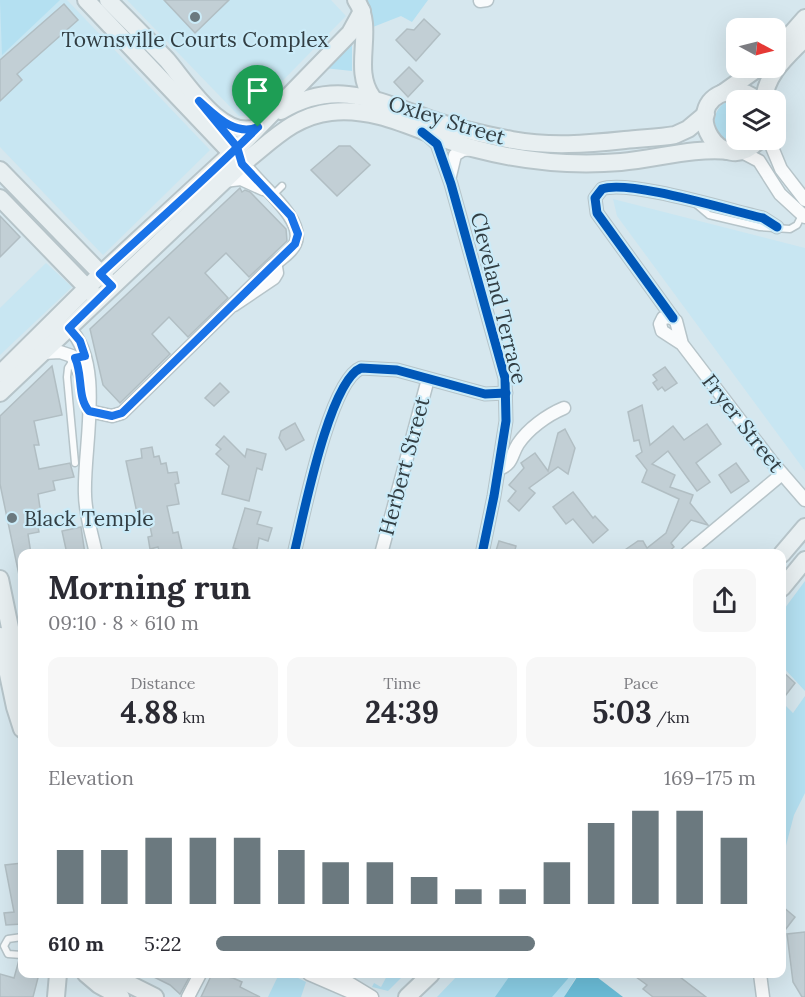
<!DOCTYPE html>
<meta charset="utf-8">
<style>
body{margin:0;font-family:Lora,serif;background:#f7f7f7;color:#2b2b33;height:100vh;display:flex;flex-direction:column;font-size:22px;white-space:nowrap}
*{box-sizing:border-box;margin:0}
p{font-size:20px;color:#7c7c81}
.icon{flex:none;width:33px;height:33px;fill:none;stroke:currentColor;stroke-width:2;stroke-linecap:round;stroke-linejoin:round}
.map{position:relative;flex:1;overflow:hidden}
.drawer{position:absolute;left:18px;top:549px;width:768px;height:429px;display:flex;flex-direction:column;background:#fff;border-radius:12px;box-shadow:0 6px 24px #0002}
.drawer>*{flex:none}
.needle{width:39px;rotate:97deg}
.controls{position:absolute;left:726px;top:18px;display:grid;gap:12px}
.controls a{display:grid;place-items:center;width:60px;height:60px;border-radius:12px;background:#fff;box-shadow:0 6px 24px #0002;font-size:30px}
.pin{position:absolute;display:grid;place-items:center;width:51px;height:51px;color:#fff;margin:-62px -26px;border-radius:50% 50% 50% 0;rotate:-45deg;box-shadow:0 0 6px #0007}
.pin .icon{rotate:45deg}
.round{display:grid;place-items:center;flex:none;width:63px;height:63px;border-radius:12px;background:#f7f7f7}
.head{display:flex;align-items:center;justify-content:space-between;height:102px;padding:0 30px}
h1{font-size:33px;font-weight:800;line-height:45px}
.figures{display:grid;grid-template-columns:repeat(3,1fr);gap:9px;height:102px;padding:6px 30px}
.figures div{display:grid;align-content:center;border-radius:12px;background:#f7f7f7;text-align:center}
.figures b{font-size:30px;font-weight:800}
.figures small{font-size:16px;font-weight:400}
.figures p{font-size:16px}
.chart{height:168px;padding:12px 30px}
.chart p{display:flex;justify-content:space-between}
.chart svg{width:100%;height:108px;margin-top:6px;stroke:#6b797f;stroke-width:6}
ul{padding:0 30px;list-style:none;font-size:20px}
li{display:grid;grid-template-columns:96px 72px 1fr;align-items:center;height:45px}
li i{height:15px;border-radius:8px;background:#6b797f}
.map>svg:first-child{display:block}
</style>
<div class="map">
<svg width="805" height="997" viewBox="0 0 805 997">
<rect width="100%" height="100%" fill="#d6e7ee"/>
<!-- built -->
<g fill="#c8e6f2">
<path d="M0 0H67L210 150 103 255 0 147Z"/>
<path d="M127 0H331L346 16 248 116H239Z"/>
<path d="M613 199 805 248V471L617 216Z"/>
<path d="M46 263 72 287 0 355V308Z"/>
</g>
<!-- green -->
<g fill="#b4e0f1">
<path d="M0 0H60L2 55Z"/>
<path d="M363 0H428L412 22 401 16 373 27 371 14Z"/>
<path d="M352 39V71L324 68Z"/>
<path d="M732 99 743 100H736V140H744C715 150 702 109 732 99Z"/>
<path d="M805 581V691L782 666V612Z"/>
<path d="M805 696V793L794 815 782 861V702L793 713Z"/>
<path d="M279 974H290L306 982 301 997H268Z"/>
<path d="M388 974H405L388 991 372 987 374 983 381 987Z"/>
<path d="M459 974H578L564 997H437Z"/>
</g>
<!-- forest -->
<path fill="#8acde4" d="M511 974H572L552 997H495Z"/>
<!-- water -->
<path fill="#6bbdd8" d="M579 974H593L623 997H564Z"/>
<!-- building -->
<g fill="#c2cfd5" stroke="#b1bec3" stroke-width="1.5">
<path d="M164 0H229L195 33Z"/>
<path d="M64 4 78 20 17 74 22 80 0 101V60Z"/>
<path d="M424 19 440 34 416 61 396 40 407 29 414 30Z"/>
<path d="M409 67 423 81 408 97 394 82Z"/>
<path d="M339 146H350L370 165 337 196 311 170Z"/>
<path d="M240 188 242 192 245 190 250 192 286 229 287 241 249 277 226 253 205 273 228 298 188 337 169 317 152 334 170 354 120 403 103 385 90 329Z"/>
<path d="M0 216 20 237 0 257Z"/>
<path d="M52 366 62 415 34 421 39 445H34L39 469 70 463 74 477 53 481 55 490 38 494 42 522 37 523 39 532 28 534 31 554H22V575H19L0 484V416Z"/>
<path d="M665 367 677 383 665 391 662 387 658 390 653 383 657 380 653 375Z"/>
<path d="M220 383 229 392 214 406 205 398Z"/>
<path d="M642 405 650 445 673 426 684 440 707 424 721 444 696 463 710 482 697 491 668 451 652 464 675 475 670 487 693 495 690 503 708 525 691 520 671 543 674 547 666 554H619L638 541H643L647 548 666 533 679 499 642 482 647 470 636 456 642 452 639 440 634 441 628 412Z"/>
<path d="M295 423 304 440 286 450 279 438 281 431Z"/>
<path d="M565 429 575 448 568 474 558 467 529 488 535 493 519 511 508 501 516 491 509 485 524 468 521 463 535 453 548 471 558 433Z"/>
<path d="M224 436 245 457 247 449 266 454 262 470 257 468 249 501 222 494 229 466 216 454 221 449 216 445Z"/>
<path d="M152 447 154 457 159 456 161 464 166 463 168 473 177 472 179 483 175 484 179 504 167 506 173 533 178 532 182 550 160 554 158 547 150 549 148 537 152 536 149 521H145L143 511 137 513 126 461 142 458 141 449Z"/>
<path d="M736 463 749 481 731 493 719 475Z"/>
<path d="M573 492 593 518 595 516 608 530 593 543 573 519 566 524 553 507Z"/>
<path d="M245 508 261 512 257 524 272 528 268 541 259 538 256 554H239L240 550 233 548Z"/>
<path d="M81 527 85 554H67L62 531Z"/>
<path d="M499 541 516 546 514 554H495Z"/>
<path d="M782 671 795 683 782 700Z"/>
<path d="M22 863V924L6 925 4 913 14 912 5 865Z"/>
<path d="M782 906 795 917 782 934Z"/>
<path d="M805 932V997H802L793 982 787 934Z"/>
<path d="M19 960H22V974H39L33 997H0V974L14 978Z"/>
<path d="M148 974H191L180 994 170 985Z"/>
<path d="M212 974 233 978 242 982 240 987 260 997H201Z"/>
<path d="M632 974H676L706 997H653L643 989 647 985Z"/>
</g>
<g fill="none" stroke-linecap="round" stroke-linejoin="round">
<defs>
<g id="lane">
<path d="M272 196 282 186"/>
<path d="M696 204 709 215 760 227 790 229 797 225 802 215"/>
<path d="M74 359 68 368 67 377 75 463"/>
<path d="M22 937 8 939 4 946 8 954 22 955"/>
</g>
<g id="street">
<path d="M480 1 487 0"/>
<path d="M426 134 437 144 451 184 505 378 506 421 494 496 482 554"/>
<path d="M769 140 781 169 805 200"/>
<path d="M740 151 759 161 780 194 805 217"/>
<path d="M244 163C256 183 307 219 295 244 291 253 279 260 271 267"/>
<path d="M450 176 455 155 463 150 474 149"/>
<path d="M224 181 241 179 263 189"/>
<path d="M673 318 597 213 595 198 602 189C628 179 731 211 763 218L777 227"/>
<path d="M69 328C105 363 83 448 85 494 85 514 92 534 96 554"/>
<path d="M682 344 676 321 670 317 663 318 660 324 662 331 682 344 772 462 805 500"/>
<path d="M42 353 60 352 72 356 81 376"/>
<path d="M89 411 112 416 122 413 260 278 271 267H276L277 273 274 278 234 305"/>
<path d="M499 469C513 464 511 455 518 444 528 429 547 415 564 408"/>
<path d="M294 554C303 518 329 381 361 368L397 370 485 394 506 393"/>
<path d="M381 554 428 379"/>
<path d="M686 554 782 474"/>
<path d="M309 974 362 997"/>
<path d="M334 974 372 997"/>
<path d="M760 974 763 997"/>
<path d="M188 997 200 974"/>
</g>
<g id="secondary">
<path d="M86 0 239 161"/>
<path d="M108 0C128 20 148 40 167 60 186 82 223 143 258 127"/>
<path d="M356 0C376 29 351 68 372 97"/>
<path d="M776 51 805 18"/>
<path d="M723 93 758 68"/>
<path d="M757 100C748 93 738 89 726 92 678 106 721 181 759 140"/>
<path d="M764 100C766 73 788 56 805 38"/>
<path d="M281 111C336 78 378 101 432 120 458 129 485 135 512 140 550 147 587 144 625 140 641 138 658 138 675 135L688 129 706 114"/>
<path d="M0 170 108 281"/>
<path d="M0 198 94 295"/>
<path d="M0 374 101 274 244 142 350 33 362 11"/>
<path d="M0 393 242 164C271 142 293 116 331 112 382 106 427 137 476 149 522 161 573 166 621 162 657 159 693 147 730 151"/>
<path d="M782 554 805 527"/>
<path d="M0 579 22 686"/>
<path d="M782 588 805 560"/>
<path d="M0 636 15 707 22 729"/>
<path d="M86 974 99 985 121 997"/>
<path d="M109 974 155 997"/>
<path d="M56 997 58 974"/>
<path d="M407 997 431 974"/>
</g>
</defs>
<!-- lane casing -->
<use href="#lane" stroke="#b6c4c9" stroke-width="9"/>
<!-- street casing -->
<use href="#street" stroke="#b6c4c9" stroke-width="15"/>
<!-- secondary casing -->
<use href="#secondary" stroke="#b6c4c9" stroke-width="20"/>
<!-- lane -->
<use href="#lane" stroke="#f9fbfc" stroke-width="6"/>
<!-- street -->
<use href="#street" stroke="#f9fbfc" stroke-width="12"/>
<!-- secondary -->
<use href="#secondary" stroke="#e8eff1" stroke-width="16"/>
<defs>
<g id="cycleway">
<path d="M422 132 437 144 451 184 505 378 506 421 494 496 482 554"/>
<path d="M673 318 597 213 595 198 602 189C628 179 731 211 763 218L777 227"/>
<path d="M294 554C303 518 329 381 361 368L397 370 485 394 506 393"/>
</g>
</defs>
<!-- cycleway casing -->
<use href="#cycleway" stroke="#cbebf8" stroke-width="13"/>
<!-- cycleway -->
<use href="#cycleway" stroke="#0057b8" stroke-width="9"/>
</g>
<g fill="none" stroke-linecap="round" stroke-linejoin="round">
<defs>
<path id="route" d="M258 127C207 178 153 225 100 274L112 286 69 328 80 341 85 356 75 358C83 374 77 398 89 411L112 416 122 413 295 244 298 234 291 216 242 164 237 147 199 101C215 115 235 137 258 127"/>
</defs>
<!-- route casing -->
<use href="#route" stroke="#fff" stroke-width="12"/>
<!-- route -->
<use href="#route" stroke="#1a73e8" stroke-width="8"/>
</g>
<!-- markers -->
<g fill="#6b797f" stroke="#cbebf8" stroke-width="2">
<circle cx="195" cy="17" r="6"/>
<circle cx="12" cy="518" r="6"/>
</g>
<g text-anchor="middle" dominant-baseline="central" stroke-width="4.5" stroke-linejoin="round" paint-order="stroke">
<!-- poi labels -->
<g font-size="21" fill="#323e43" stroke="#cbebf8">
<text x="195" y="39">Townsville Courts Complex</text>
<text x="24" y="518" text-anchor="start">Black Temple</text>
</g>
<!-- street labels -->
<g font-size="21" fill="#323e43" stroke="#cbebf8">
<text transform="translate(447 120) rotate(17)">Oxley Street</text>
<text transform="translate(499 298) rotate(76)">Cleveland Terrace</text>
<text transform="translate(743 423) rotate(52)">Fryer Street</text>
<text transform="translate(404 466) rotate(-75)">Herbert Street</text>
</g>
</g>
</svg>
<div class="controls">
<a><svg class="needle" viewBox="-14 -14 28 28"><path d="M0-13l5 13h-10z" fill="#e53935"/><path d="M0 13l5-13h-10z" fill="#7c7c81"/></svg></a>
<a><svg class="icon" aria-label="layers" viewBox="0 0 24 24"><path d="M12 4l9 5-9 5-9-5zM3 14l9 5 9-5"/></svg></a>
</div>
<div class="pin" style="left:258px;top:127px;background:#1e9e55"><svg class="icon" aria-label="arrive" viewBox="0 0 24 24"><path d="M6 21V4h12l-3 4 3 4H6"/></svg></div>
<section class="drawer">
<div class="head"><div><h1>Morning run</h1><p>09:10 · 8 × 610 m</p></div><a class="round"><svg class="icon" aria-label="share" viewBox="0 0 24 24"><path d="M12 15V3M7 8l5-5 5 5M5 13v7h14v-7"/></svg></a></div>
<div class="figures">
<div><p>Distance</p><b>4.88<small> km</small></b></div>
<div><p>Time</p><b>24:39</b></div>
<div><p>Pace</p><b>5:03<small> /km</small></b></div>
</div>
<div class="chart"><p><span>Elevation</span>169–175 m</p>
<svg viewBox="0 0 160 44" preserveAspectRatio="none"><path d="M5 44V22M15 44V22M25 44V17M35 44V17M45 44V17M55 44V22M65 44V27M75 44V27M85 44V33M95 44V38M105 44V38M115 44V27M125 44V11M135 44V6M145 44V6M155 44V17"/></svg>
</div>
<ul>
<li><b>610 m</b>5:22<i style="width:59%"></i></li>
</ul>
</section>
</div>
